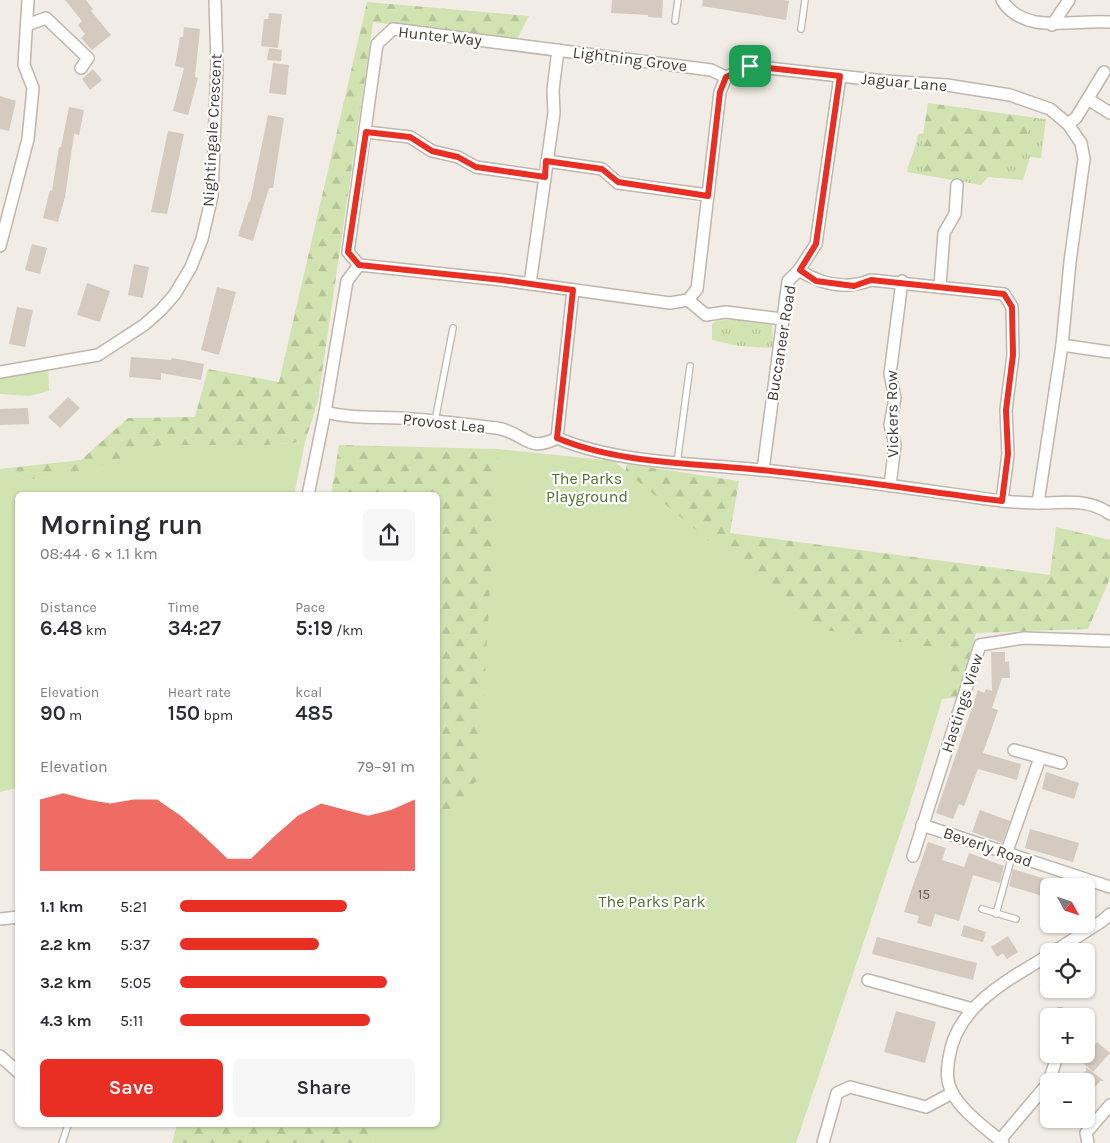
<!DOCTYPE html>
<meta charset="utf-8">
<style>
body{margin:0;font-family:Karla,sans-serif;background:#f7f7f7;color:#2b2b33;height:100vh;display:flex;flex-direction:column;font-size:19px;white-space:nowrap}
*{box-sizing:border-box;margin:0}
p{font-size:16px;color:#7c7c81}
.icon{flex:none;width:28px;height:28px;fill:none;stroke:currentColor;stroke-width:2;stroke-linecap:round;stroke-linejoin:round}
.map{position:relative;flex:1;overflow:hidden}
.details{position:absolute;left:15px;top:492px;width:425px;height:635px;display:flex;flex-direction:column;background:#fff;border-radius:8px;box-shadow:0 1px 4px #0004}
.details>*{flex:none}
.needle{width:32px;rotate:130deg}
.buttons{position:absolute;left:1040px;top:878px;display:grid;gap:10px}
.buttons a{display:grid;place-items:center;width:55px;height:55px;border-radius:8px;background:#fff;box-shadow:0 1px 4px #0004;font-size:25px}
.pin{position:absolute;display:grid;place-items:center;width:42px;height:42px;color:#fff;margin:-21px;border-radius:10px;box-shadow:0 2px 8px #0006}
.round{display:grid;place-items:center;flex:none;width:52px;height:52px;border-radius:8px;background:#f7f7f7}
.overview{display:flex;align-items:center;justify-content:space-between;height:85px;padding:0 25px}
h1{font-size:28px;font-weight:600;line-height:38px}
.stats{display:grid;grid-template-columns:repeat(3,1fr);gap:8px;height:85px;padding:5px 25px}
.stats div{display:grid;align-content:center}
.stats b{font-size:21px;font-weight:600}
.stats small{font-size:14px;font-weight:400}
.stats p{font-size:14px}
.chart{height:140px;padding:10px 25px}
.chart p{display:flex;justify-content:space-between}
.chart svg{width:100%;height:90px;margin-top:5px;fill:#e92e24;opacity:.7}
.cta{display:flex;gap:10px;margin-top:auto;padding:10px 25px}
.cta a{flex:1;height:58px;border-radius:8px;background:#e92e24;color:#fff;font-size:20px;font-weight:600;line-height:58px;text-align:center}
.cta a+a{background:#f7f7f7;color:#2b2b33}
ul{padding:0 25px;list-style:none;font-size:16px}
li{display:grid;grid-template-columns:80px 60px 1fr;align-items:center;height:38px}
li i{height:12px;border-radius:6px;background:#e92e24}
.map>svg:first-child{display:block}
</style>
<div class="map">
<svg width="1110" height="1143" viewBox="0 0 1110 1143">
<defs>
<pattern id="grass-tufts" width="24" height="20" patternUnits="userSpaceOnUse" patternTransform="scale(1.25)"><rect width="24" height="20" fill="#d1e3b1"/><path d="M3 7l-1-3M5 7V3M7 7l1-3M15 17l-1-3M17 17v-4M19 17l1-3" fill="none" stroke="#b5c499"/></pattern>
<pattern id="forest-firs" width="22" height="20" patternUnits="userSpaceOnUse" patternTransform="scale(1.25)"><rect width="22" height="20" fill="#d1e3b1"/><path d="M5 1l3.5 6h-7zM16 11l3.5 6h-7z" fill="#b5c499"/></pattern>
</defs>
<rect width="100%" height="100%" fill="#f1ece5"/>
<!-- grass -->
<g fill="url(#grass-tufts)">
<path d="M931 108 1046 119 1041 158 1030 157 1023 180 988 177 981 185 907 172C910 158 916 148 918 134L927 133Z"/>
<path d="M733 319 772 325 773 348 739 346 712 340V324L716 321Z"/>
</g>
<!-- forest -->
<g fill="url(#forest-firs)">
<path d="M367 2 529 16 516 41 373 22 318 401 305 442C212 449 118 464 27 480L9 468 81 460 128 418 195 417 208 369 279 382Z"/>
<path d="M928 103 1037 118 1006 165 981 179 925 174 920 155Z"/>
<path d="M339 445 498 449 500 751 438 852V495H331Z"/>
<path d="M627 464 739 481 730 533 1050 575 1056 527 1110 540V578L1088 629 976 633 958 697 925 701 808 639 612 524Z"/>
<path d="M177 1125H376L372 1143H172Z"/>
</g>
<!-- park -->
<g fill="#d1e3b1">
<path d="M48 364 49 391 29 396 0 394V376Z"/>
<path d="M305 442 294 495H18L17 788 0 792V469L9 468 27 480 89 469 161 445H265Z"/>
<path d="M498 449 614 461 812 628 957 651 908 810 796 1143H372L376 1125H438V851L444 823 479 777Z"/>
</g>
<!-- building -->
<g fill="#d5cabf">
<path d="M65 0H86L93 9 91 11 111 35 92 50 81 38 85 34 78 25 82 21Z"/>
<path d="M612 0H663L662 18 648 17V15L611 13Z"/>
<path d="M703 0H783L789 1 786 20 702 6Z"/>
<path d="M269 13 282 14 278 48 261 46 264 19H268Z"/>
<path d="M184 27 200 29 195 77 198 78 188 115 173 111 184 68 175 66 180 37H183Z"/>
<path d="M269 48 282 50 281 61 267 60Z"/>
<path d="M273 63 289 65 286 95 269 93Z"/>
<path d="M93 69 102 80 90 90 82 79Z"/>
<path d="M0 96 16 101 9 131 0 129Z"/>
<path d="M69 107 84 110 79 135 74 134 65 197 58 222 43 218 50 190 52 191 59 147H61Z"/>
<path d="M268 115 284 118 273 188H269L253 241 238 236 249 201 250 202Z"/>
<path d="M168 131 184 134 167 214 151 212Z"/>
<path d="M32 244 47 248 40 274 25 270Z"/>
<path d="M134 264 149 267 143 298 128 295Z"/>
<path d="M87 283 110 291 100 322 77 315Z"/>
<path d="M217 287 236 292 219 355 201 350Z"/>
<path d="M17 307 33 310 25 347 9 344Z"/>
<path d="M131 357 171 360 172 358 204 364 201 380 161 373V380L129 377Z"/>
<path d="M68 397 80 408 60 428 48 417Z"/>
<path d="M28 408 29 424 0 425V409Z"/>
<path d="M991 652H1005V662L1009 661 1010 678H1002L992 708 998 710 983 753 1021 764 1017 780 978 769 964 806 959 804 953 819 936 813 978 690 984 693 986 689 992 691Z"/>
<path d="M1046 772 1079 783 1074 799 1042 789Z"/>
<path d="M980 810 1010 821 1002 843 972 832Z"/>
<path d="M1030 829 1079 843 1073 862 1025 848Z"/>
<path d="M928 842 946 848 942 860 964 867 969 853 1004 866 1000 883 973 875 959 921 935 914 931 927 917 923 919 916 904 912Z"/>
<path d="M1013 869 1049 880V898L1009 886Z"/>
<path d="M964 925 986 932 983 942 961 936Z"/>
<path d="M1008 936 1018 952 1007 959 1003 953 997 957 991 947Z"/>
<path d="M877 937 977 963 973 980 872 954Z"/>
<path d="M896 1011 936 1022 925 1063 884 1052Z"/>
<path d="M1097 1042 1110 1053 1093 1072 1081 1061Z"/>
<path d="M1086 1067 1104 1081H1100L1086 1098V1081H1078L1086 1071Z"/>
</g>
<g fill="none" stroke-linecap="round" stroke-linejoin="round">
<defs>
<g id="lane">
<path d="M675 21 678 0"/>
<path d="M801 29 805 0"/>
<path d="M435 421 453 328"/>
<path d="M677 463 690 366"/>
<path d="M982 909 1016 919"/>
<path d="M996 914 1012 856"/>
<path d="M62 1143 68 1125"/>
</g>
<g id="street">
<path d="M1002 0C1024 36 1075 19 1110 22"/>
<path d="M27 25 46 18 88 58 81 68"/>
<path d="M1052 25 1069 0"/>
<path d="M1088 99 1110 113"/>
<path d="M1068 124 1076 118 1104 72"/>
<path d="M366 132 410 137 432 151 458 157 476 167 545 177"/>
<path d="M547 161 602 169 618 183 708 195"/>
<path d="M0 246 28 139 33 88 24 65 28 0"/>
<path d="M359 265 502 280 670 303 688 300 697 289 720 92 726 77 750 66 885 81 947 85 1010 95 1050 109 1068 124 1081 143 1084 159 1070 262 1062 345 1038 503"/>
<path d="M359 265 348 252 377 44 393 29 711 70 726 77"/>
<path d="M799 270C822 285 846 290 871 280L1004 294 1012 307 1013 355 1006 410 1008 454 1002 501"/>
<path d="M530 284 554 113 553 90 558 50"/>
<path d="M940 286 944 233 955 214 957 185"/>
<path d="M573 290 557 438C619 464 695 463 762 470 842 478 922 490 1002 501 1014 502 1026 503 1038 503 1063 503 1089 498 1110 514"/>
<path d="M688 300 706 315 726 312 782 319"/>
<path d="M1062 345 1110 352"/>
<path d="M0 372 98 355 144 325 161 310 175 294 191 267 202 239 212 196 217 66 215 0"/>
<path d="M325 412C356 420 382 416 413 419 441 421 469 425 497 428 524 432 527 454 557 438"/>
<path d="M763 470 788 281 799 270 816 244 840 76"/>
<path d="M890 486 895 444 890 425 895 398 890 374 902 281"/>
<path d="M308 495 325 412 347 281 359 265"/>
<path d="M1014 750 1061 763"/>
<path d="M922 825 1110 887"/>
<path d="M1006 854 1040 758"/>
<path d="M913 856 980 645 1024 638 1110 641"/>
<path d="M0 919 18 917"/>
<path d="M1055 951 1102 921 1110 914"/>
<path d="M868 980 973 1009"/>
<path d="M1060 1014V1016"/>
<path d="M0 1056 18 1072"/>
<path d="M1049 1081 1058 1054"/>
<path d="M1000 1140 1049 1082"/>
<path d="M823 1143 837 1093 850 1087 926 1107 952 1093"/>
<path d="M1003 1143C986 1128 962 1112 952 1092 946 1081 947 1070 949 1058 956 1006 1008 980 1049 955"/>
<path d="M1088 1143 1086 1133 1110 1105"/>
</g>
</defs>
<!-- lane casing -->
<use href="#lane" stroke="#bfb6ac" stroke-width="8"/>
<!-- street casing -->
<use href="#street" stroke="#bfb6ac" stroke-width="14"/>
<!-- lane -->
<use href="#lane" stroke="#fff" stroke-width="5.5"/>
<!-- street -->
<use href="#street" stroke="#fff" stroke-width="11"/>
</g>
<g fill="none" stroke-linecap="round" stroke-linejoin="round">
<defs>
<path id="route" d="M750 66 840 76 816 244 800 270 816 281 854 286 871 280 1004 294 1012 307 1013 355 1006 410 1008 454 1002 501C922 491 842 478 762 470 695 463 619 464 557 438L573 290 502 280 359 265 348 252 366 132 410 137 432 151 458 157 476 167 545 177 546 161 602 169 618 182 708 196 720 92 726 77Z"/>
</defs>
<!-- route casing -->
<use href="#route" stroke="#fff" stroke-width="10"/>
<!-- route -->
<use href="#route" stroke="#e92e24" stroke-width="6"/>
</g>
<g text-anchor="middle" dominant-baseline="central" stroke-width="4.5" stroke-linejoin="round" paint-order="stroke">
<!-- number labels -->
<g font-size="14" fill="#686058">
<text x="924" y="894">15</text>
</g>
<!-- street labels -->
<g font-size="16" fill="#433c35" stroke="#fff">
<text transform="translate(440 36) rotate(6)">Hunter Way</text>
<text transform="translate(630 59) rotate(7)">Lightning Grove</text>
<text transform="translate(904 82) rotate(5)">Jaguar Lane</text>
<text transform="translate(212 130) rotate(-87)">Nightingale Crescent</text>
<text transform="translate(781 343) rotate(-81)">Buccaneer Road</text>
<text transform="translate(892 414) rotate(-91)">Vickers Row</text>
<text transform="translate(444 423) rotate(6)">Provost Lea</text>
<text transform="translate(962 703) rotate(-72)">Hastings View</text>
<text transform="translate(988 847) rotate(19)">Beverly Road</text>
</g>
<!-- park labels -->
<g font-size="16" fill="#4e702d" stroke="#fff">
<text x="587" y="478">The Parks<tspan x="587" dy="18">Playground</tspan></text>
<text x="652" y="901">The Parks Park</text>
</g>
</g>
</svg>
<div class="buttons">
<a><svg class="needle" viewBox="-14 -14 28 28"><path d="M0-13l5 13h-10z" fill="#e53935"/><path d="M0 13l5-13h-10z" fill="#7c7c81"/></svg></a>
<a><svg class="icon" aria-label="locate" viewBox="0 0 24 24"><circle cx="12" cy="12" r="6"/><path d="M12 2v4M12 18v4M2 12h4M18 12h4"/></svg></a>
<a>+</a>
<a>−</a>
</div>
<div class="pin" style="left:750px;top:66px;background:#1e9e55"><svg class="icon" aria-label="arrive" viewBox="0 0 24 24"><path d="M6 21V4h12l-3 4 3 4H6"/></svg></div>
<section class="details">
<div class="overview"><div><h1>Morning run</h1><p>08:44 · 6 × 1.1 km</p></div><a class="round"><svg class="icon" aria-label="share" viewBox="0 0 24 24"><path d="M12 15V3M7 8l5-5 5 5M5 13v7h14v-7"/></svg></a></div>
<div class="stats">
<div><p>Distance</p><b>6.48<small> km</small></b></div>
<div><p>Time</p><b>34:27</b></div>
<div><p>Pace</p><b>5:19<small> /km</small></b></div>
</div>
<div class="stats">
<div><p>Elevation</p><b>90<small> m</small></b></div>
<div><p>Heart rate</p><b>150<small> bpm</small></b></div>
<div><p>kcal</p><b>485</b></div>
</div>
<div class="chart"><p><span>Elevation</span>79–91 m</p>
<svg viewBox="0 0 160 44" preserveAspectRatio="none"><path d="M0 44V9L10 6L20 9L30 11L40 9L50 9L60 17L70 27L80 38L90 38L100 27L110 17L120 11L130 14L140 17L150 14L160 9V44z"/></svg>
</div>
<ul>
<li><b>1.1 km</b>5:21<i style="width:71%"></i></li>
<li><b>2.2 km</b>5:37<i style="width:59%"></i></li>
<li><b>3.2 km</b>5:05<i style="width:88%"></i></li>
<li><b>4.3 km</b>5:11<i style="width:81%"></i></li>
</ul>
<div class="cta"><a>Save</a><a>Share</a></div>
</section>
</div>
